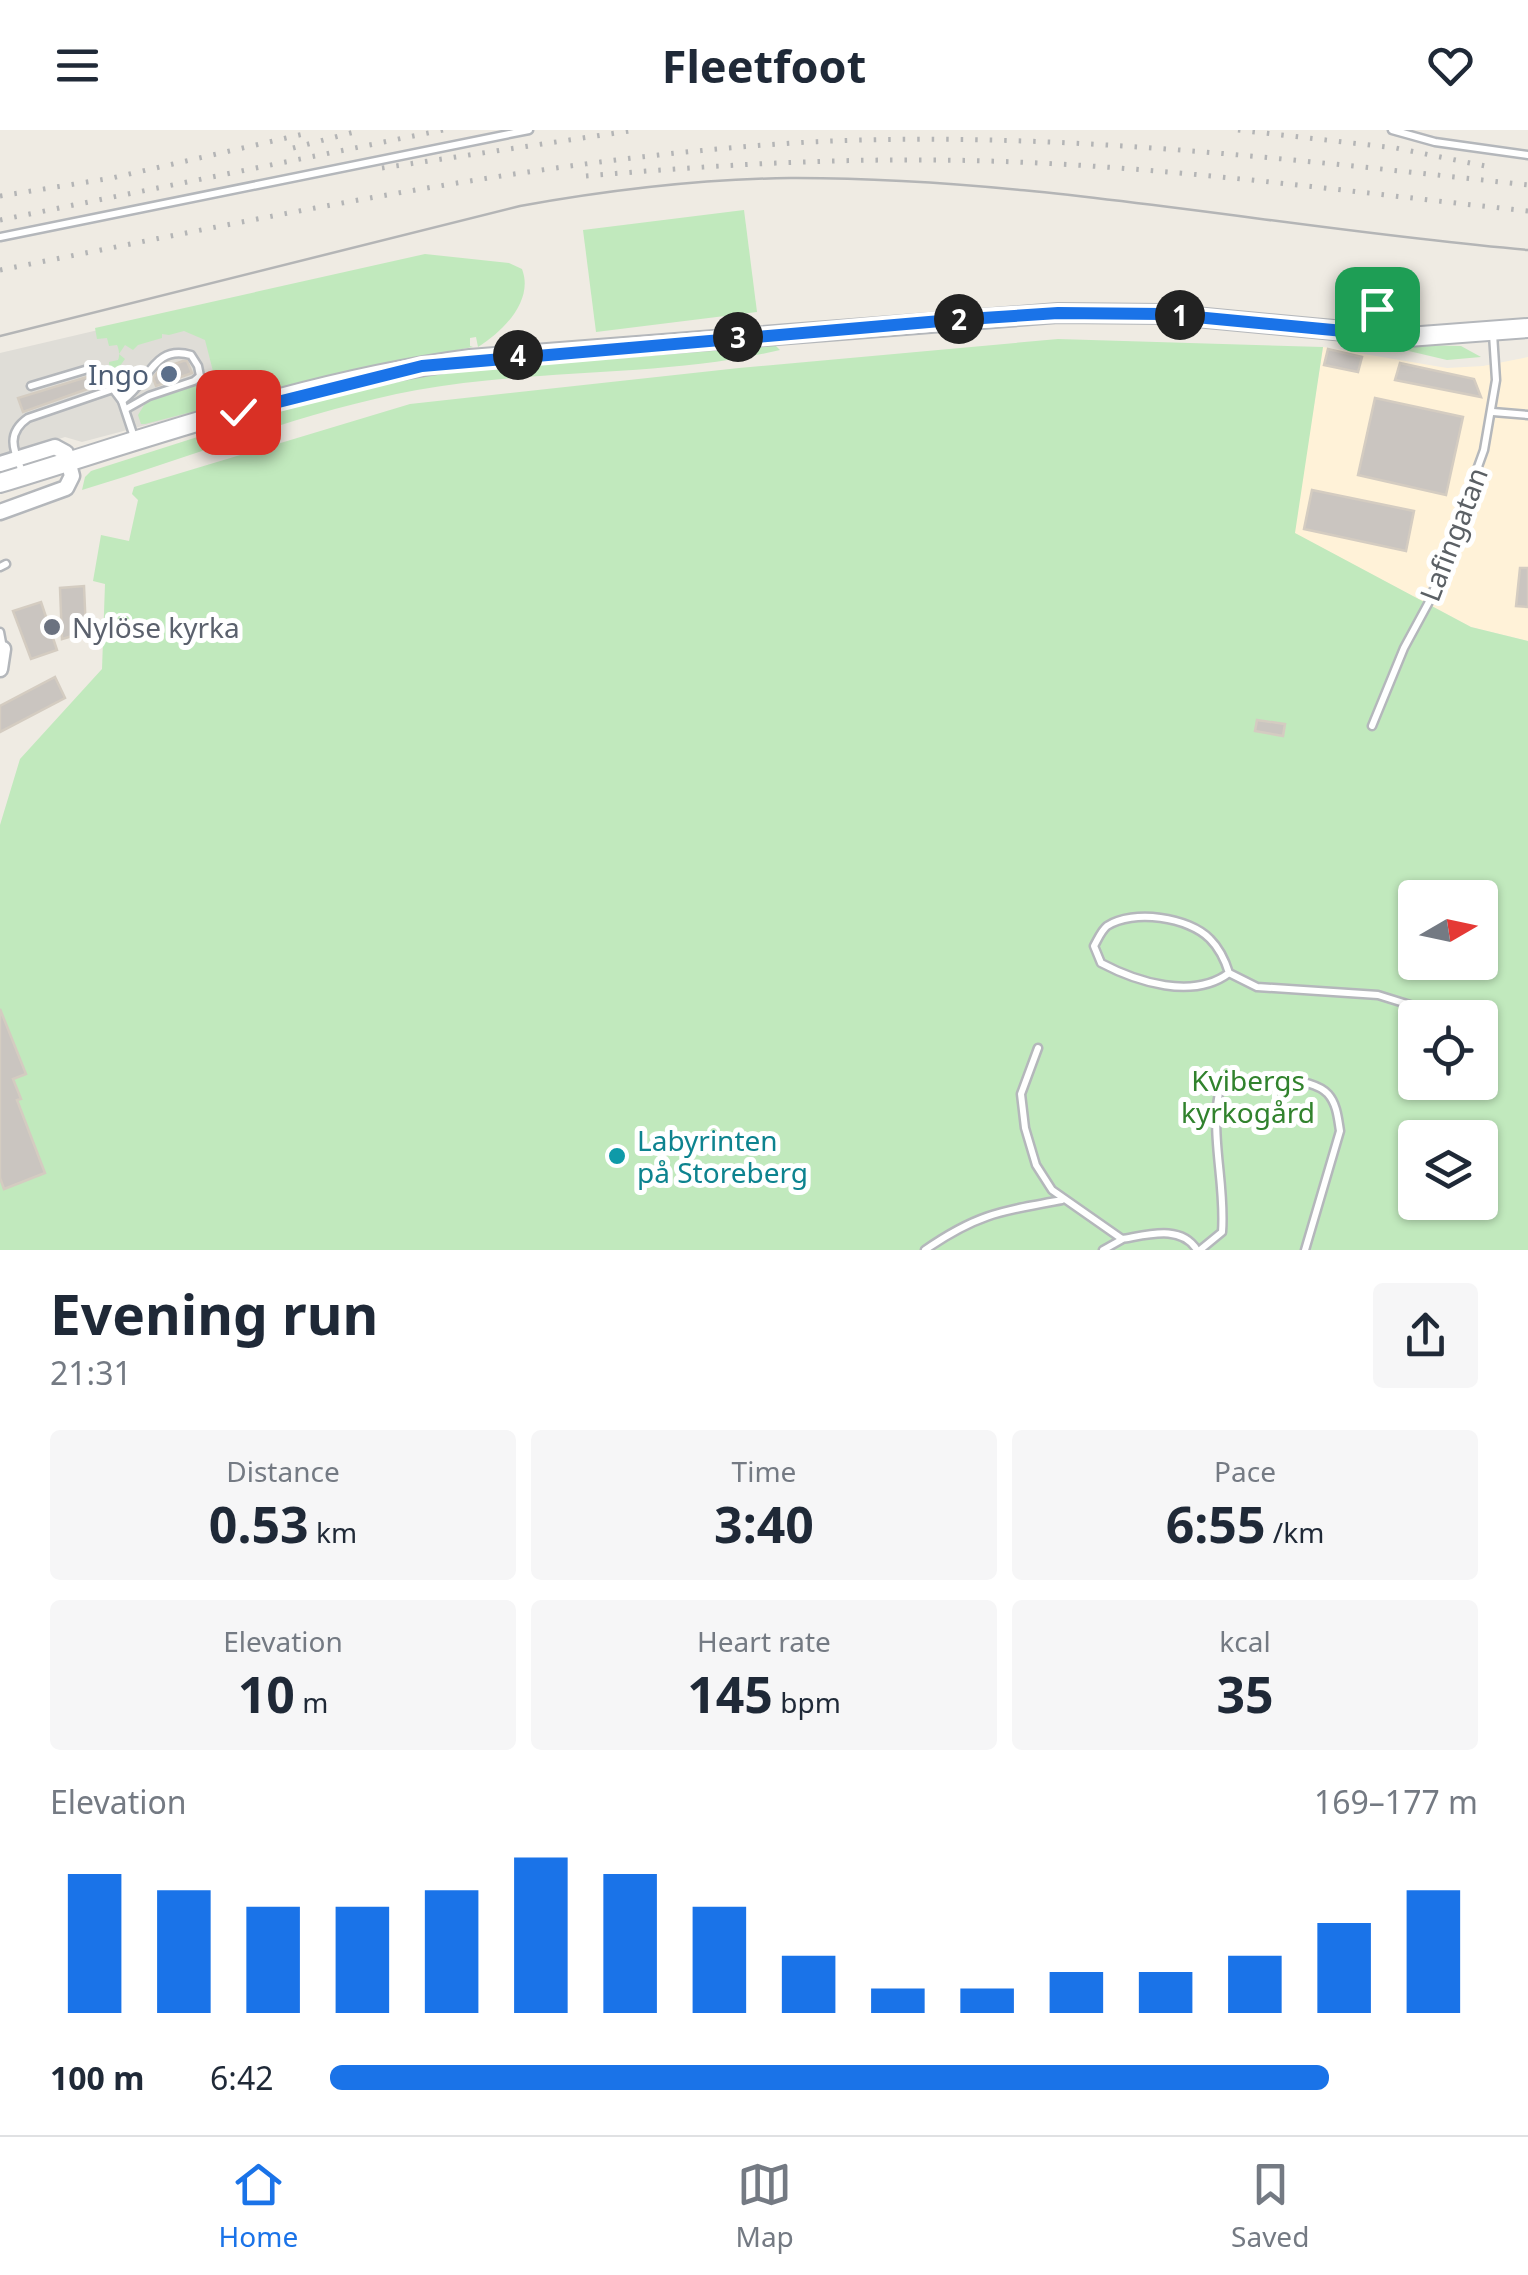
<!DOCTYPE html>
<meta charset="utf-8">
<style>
body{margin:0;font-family:"Noto Sans",sans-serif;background:#f6f6f7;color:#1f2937;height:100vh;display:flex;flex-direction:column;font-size:38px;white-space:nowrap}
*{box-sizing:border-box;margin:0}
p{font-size:32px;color:#747a83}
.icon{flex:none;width:55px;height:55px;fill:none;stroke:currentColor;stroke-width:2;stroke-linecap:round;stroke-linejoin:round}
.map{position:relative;height:1120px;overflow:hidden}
.drawer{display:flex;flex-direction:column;background:#fff;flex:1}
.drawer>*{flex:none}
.needle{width:65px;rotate:81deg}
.buttons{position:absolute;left:1398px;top:750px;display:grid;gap:20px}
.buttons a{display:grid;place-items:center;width:100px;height:100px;border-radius:10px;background:#fff;box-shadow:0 2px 8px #0004;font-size:50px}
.pin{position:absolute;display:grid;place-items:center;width:85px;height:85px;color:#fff;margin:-42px;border-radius:20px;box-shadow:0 5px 15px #0006}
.km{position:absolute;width:50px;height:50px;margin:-25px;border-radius:50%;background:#222;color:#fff;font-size:28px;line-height:50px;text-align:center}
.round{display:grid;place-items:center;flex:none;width:105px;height:105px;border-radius:10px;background:#f6f6f7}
.summary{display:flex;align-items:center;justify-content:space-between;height:170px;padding:0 50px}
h1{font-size:55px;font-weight:700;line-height:75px}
.stats{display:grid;grid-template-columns:repeat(3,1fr);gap:15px;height:170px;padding:10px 50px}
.stats div{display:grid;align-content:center;border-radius:10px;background:#f6f6f7;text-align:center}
.stats b{font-size:50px;font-weight:700}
.stats small{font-size:28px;font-weight:400}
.stats p{font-size:28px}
.chart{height:280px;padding:20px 50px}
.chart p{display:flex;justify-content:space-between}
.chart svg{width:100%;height:180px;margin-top:10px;stroke:#1a73e8;stroke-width:6}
ul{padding:0 50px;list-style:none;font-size:32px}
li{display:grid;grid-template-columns:160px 120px 1fr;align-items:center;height:75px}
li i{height:25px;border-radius:12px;background:#1a73e8}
header{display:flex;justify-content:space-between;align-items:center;height:130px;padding:0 50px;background:#fff;font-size:45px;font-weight:700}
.menu{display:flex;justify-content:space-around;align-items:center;height:140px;border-top:2px solid #e0e1e3;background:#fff;font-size:28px;color:#747a83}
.menu a{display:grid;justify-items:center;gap:5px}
.menu .on{color:#1a73e8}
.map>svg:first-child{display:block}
</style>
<header><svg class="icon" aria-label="menu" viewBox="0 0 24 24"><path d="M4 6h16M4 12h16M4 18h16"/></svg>Fleetfoot<svg class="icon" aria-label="heart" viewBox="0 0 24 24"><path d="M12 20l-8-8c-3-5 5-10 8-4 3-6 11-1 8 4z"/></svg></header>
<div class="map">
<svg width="1528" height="1120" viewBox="0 0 1528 1120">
<rect width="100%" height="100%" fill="#efebe3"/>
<!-- commercial -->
<path fill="#fff2d8" d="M1323 217 1447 238 1483 236 1528 227V511L1471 497 1294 403Z"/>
<!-- industrial -->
<path fill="#dfddd7" d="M205 175 229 273 82 312 65 307 0 328V223Z"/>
<!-- green -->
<g fill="#c1e9bd" fill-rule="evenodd">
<path d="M744 80 757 182 596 202 583 100Z"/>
<path d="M425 124 509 133 522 139C534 170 504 201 478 217L476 207 470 208V216L473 217 363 238 145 294H141L138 285 146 272 215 249 205 210 184 201 169 205 162 204V208L138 215 133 220 125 215 119 224 125 229 110 250 109 232 118 230C120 226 119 219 117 215L109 216 107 208 97 209 95 198Z"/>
<path d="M1058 209 1323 217 1295 403 1471 497 1528 511V1120H0V695L20 629 102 539 105 454 93 451 101 405 129 411 138 370 132 364 134 357 410 274 739 238ZM1415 768H1480V832H1415ZM1415 888H1480V952H1415ZM1415 1008H1480V1072H1415Z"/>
<path d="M774 214 780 220C661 248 537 238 417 260 303 281 193 327 82 360L85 347 91 341 257 288 366 257 414 248 474 239Z"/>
<path d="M1379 214 1461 216 1481 227 1447 230Z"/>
</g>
<!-- building -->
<g fill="#cac5c0" stroke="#d4ccc1" stroke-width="2.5">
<path d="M1328 219 1362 227 1358 242 1324 235Z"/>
<path d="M183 231H187L192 243 156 256 153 248 160 239Z"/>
<path d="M1400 233 1474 249 1481 267 1395 250Z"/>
<path d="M87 247 93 257 23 282 18 268Z"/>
<path d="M1375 268 1463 287 1446 365 1358 345Z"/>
<path d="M1312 360 1414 381 1406 421 1304 399Z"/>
<path d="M1520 438H1528V477L1516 476Z"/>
<path d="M84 456 86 502 62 509 60 458Z"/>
<path d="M41 472 57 520 31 529 13 481Z"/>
<path d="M55 547 65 568 0 602V576Z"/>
<path d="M1257 590 1285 594 1283 606 1255 601Z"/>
<path d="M0 879 26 944 13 949 21 969 17 970 45 1043 4 1059 0 1048Z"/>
</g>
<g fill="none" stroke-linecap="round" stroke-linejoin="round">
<defs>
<g id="service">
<path d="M1392 0 1435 12 1528 25"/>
<path d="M0 107 529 0"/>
<path d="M1374 155 1378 169 1375 203"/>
<path d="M31 256 88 239 113 259"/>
<path d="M122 271C149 253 153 214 191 225L198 236 200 246 194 251 149 266 126 279"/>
<path d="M1493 282 1528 285"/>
<path d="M23 344C14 321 5 304 28 288L113 259 122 271 134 307"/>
<path d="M0 437 6 434"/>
<path d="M0 502 3 518"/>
<path d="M1372 596 1404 518 1430 470 1484 320 1496 250 1493 204"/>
<path d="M1229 843C1193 870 1137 852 1101 833L1094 816C1098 809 1101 801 1107 796 1133 779 1189 787 1210 809 1220 819 1225 830 1229 843L1257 857 1378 865 1423 879 1435 888"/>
<path d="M1038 918 1021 964 1025 998 1036 1035 1052 1060 1122 1109C1147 1105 1181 1094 1197 1120"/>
<path d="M1480 933 1487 941"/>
<path d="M925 1120C977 1084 1001 1081 1062 1070"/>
<path d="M1103 1120 1121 1110"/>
<path d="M1200 1120 1222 1102C1226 1052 1208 1002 1221 954 1245 948 1309 944 1328 964 1337 974 1338 989 1340 1001L1305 1120"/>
</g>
<g id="minor">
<path d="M0 334 55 317 66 323 72 346 66 358 0 382"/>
<path d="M0 539 3 519"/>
</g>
<path id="tertiary" d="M0 353C154 306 310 250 470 229L1058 183 1164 184 1408 207 1528 198"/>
</defs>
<!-- service casing -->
<use href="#service" stroke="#b4b7bb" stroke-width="11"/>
<!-- minor casing -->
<use href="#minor" stroke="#b4b7bb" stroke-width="19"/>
<!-- tertiary casing -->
<use href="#tertiary" stroke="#b4b7bb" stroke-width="22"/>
<!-- service -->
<use href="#service" stroke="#fff" stroke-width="6"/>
<!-- minor -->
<use href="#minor" stroke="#fff" stroke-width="14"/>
<!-- tertiary -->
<use href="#tertiary" stroke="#fff" stroke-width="18"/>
<!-- tram -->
<path stroke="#b4b5b6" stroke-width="2.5" d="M0 206 520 76C609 60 699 49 790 48 1037 47 1283 99 1528 120"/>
<!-- rail -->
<g stroke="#b4b5b6" stroke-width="5" stroke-dasharray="2.5 12" stroke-linecap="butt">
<path d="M1238 0 1396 18 1495 38"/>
<path d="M293 18 362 0"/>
<path d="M382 38 636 0"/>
<path d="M586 46C702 36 817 29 933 30 1132 31 1331 60 1528 81"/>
<path d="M0 66 112 48 308 3"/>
<path d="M0 90 443 0"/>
<path d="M0 140C269 87 536 28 810 12 1050 0 1290 29 1528 55"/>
</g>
</g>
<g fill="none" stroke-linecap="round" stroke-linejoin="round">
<defs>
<path id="route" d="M238 282 422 236 952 190 1058 183 1164 184 1375 204 1377 179"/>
</defs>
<!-- route casing -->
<use href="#route" stroke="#fff" stroke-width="20"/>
<!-- route -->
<use href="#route" stroke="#1a73e8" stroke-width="12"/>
</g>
<!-- markers -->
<circle fill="#5c6f8a" stroke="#fff" stroke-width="4" cx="169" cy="244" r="10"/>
<circle fill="#6b7280" stroke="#fff" stroke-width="4" cx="52" cy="497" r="10"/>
<circle fill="#0f9aa8" stroke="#fff" stroke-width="4" cx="617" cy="1026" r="10"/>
<g text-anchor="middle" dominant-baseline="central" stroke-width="10" stroke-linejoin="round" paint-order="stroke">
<!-- service labels -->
<g font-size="28" fill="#4e5e75" stroke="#fff" text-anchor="end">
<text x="149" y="244">Ingo</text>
</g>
<!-- street labels -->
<g font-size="28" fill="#5b6065" stroke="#fff">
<text transform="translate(1453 404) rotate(-69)">Lafingatan</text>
</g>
<!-- worship labels -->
<g font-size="28" fill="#5b616d" stroke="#fff" text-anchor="start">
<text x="72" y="497">Nylöse kyrka</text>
</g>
<!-- park labels -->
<g font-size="28" fill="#31822d" stroke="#fff">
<text x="1248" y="950">Kvibergs<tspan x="1248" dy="32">kyrkogård</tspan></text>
</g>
<!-- culture labels -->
<g font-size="28" fill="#0d838f" stroke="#fff" text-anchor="start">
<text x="637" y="1010">Labyrinten<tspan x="637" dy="32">på Storeberg</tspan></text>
</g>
</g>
</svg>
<div class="buttons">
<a><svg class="needle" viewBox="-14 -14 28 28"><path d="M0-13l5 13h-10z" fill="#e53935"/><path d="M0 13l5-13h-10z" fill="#747a83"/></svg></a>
<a><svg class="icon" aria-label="locate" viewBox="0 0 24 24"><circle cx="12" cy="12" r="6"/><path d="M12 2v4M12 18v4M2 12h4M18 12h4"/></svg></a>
<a><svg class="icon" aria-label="layers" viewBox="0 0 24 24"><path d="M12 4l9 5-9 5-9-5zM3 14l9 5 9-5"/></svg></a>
</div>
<div class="pin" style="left:1377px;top:179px;background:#1e9e55"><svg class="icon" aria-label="arrive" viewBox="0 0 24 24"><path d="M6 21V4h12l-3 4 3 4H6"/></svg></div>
<div class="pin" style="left:238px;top:282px;background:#d93025"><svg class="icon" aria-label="check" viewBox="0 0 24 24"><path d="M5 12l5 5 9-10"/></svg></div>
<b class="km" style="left:1180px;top:185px">1</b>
<b class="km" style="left:959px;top:189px">2</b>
<b class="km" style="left:738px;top:207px">3</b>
<b class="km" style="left:518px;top:225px">4</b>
</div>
<section class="drawer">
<div class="summary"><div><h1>Evening run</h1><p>21:31</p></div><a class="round"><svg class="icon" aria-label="share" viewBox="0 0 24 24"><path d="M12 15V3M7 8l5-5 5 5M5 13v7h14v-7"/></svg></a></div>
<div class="stats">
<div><p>Distance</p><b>0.53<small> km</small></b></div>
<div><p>Time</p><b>3:40</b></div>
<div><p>Pace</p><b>6:55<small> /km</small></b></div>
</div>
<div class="stats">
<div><p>Elevation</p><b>10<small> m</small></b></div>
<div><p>Heart rate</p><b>145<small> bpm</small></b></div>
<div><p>kcal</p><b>35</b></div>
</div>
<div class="chart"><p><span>Elevation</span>169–177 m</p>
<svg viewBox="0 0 160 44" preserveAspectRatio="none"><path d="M5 44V10M15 44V14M25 44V18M35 44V18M45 44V14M55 44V6M65 44V10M75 44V18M85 44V30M95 44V38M105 44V38M115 44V34M125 44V34M135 44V30M145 44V22M155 44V14"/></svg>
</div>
<ul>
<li><b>100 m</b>6:42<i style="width:87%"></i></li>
</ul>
</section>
<nav class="menu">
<a class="on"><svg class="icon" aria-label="home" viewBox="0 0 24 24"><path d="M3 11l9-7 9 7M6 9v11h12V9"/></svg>Home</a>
<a><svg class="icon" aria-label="map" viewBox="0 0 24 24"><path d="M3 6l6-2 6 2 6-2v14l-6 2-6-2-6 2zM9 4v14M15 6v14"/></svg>Map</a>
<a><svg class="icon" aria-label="saved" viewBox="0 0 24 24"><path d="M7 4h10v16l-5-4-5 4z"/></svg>Saved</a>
</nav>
